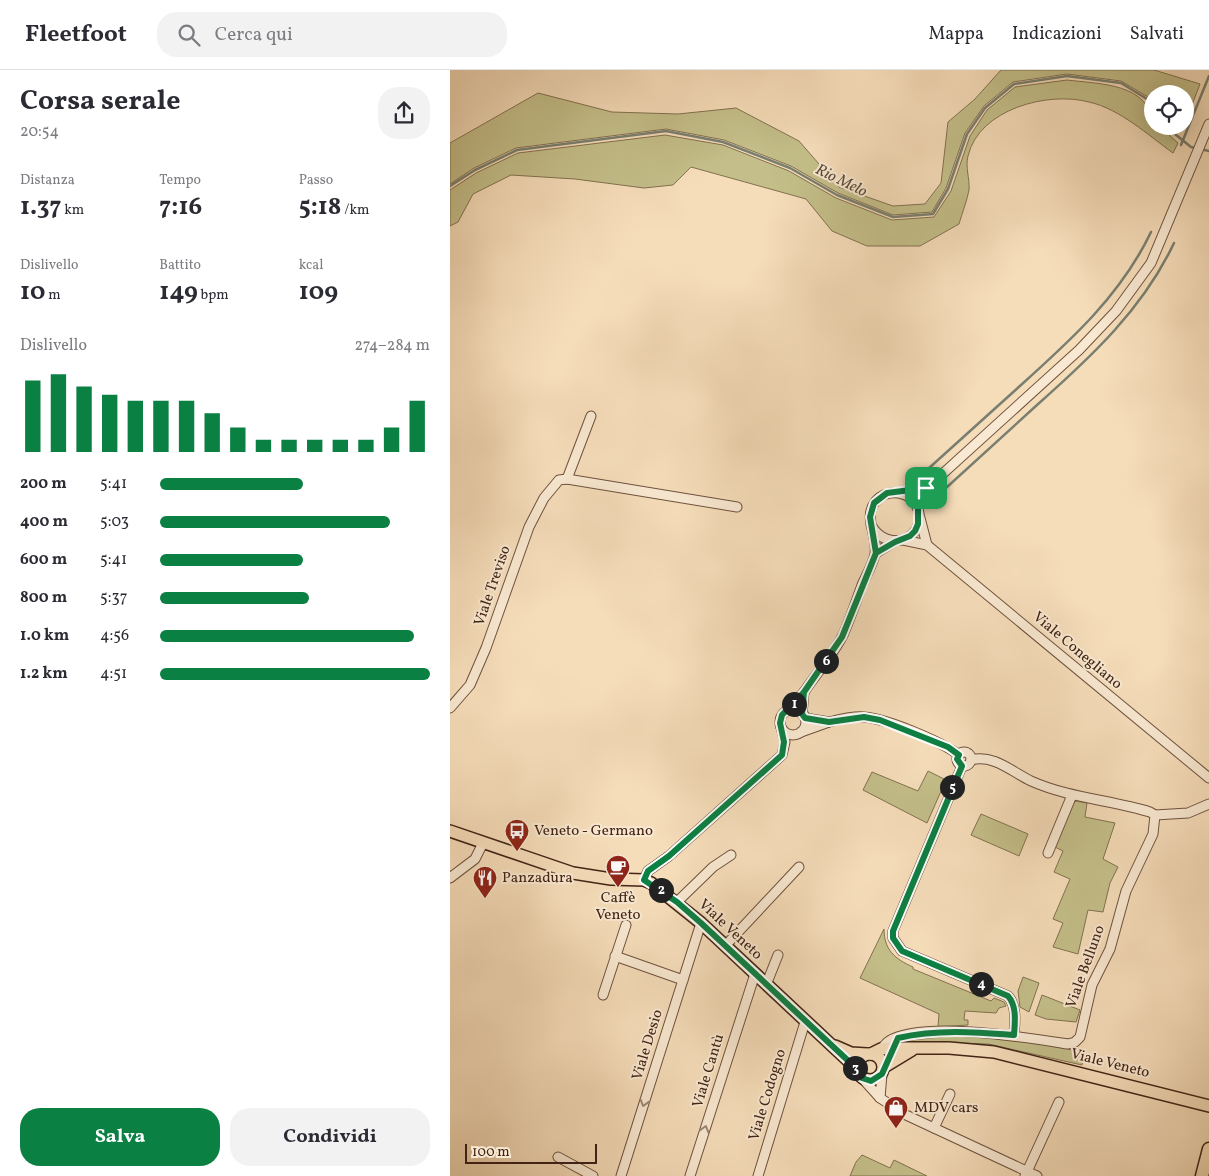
<!DOCTYPE html>
<html lang="it">
<meta charset="utf-8">
<style>
body{margin:0;font-family:Vollkorn,serif;background:#f2f2f3;color:#2b2b33;height:100vh;display:flex;flex-direction:column;font-size:19px;white-space:nowrap}
*{box-sizing:border-box;margin:0}
p{font-size:16px;color:#7c7c81}
.icon{flex:none;width:28px;height:28px;fill:none;stroke:currentColor;stroke-width:2;stroke-linecap:round;stroke-linejoin:round}
.map{position:relative;flex:1;overflow:hidden}
.side{display:flex;flex-direction:column;background:#fff;width:450px}
.side>*{flex:none}
.buttons{position:absolute;left:694px;top:15px;display:grid;gap:10px}
.buttons a{display:grid;place-items:center;width:50px;height:50px;border-radius:50%;background:#fff;box-shadow:0 5px 20px #0002;font-size:25px}
.scale{position:absolute;left:15px;bottom:12px;width:132px;box-sizing:border-box;padding-left:5px;border:2px solid #422315;border-top:0;font-size:14px;line-height:18px;white-space:nowrap;color:#422315;-webkit-text-stroke:4px #f9e9d2;paint-order:stroke}
.pin{position:absolute;display:grid;place-items:center;width:42px;height:42px;color:#fff;margin:-21px;border-radius:10px;box-shadow:0 2px 8px #0006}
.km{position:absolute;width:25px;height:25px;margin:-12px;border-radius:50%;background:#222;color:#fff;font-size:14px;line-height:25px;text-align:center}
.round{display:grid;place-items:center;flex:none;width:52px;height:52px;border-radius:20px;background:#f2f2f3}
.head{display:flex;align-items:center;justify-content:space-between;height:85px;padding:0 20px}
h1{font-size:28px;font-weight:700;line-height:38px}
.metrics{display:grid;grid-template-columns:repeat(3,1fr);gap:8px;height:85px;padding:5px 20px}
.metrics div{display:grid;align-content:center}
.metrics b{font-size:25px;font-weight:700}
.metrics small{font-size:14px;font-weight:400}
.metrics p{font-size:14px}
.chart{height:140px;padding:10px 20px}
.chart p{display:flex;justify-content:space-between}
.chart svg{width:100%;height:90px;margin-top:5px;stroke:#0b8043;stroke-width:6}
.button{display:flex;gap:10px;margin-top:auto;padding:10px 20px}
.button a{flex:1;height:58px;border-radius:20px;background:#0b8043;color:#fff;font-size:20px;font-weight:700;line-height:58px;text-align:center}
.button a+a{background:#f2f2f3;color:#2b2b33}
ul{padding:0 20px;list-style:none;font-size:16px}
li{display:grid;grid-template-columns:80px 60px 1fr;align-items:center;height:38px}
li i{height:12px;border-radius:6px;background:#0b8043}
header{display:flex;align-items:center;gap:30px;box-sizing:border-box;height:70px;padding:0 25px;background:#fff;border-bottom:1px solid #e1e1e2}
header strong{font-size:24px}
nav{display:flex;gap:28px;margin-inline-start:auto;font-size:18px}
.search{width:350px;height:45px;background:#f2f2f3;display:flex;align-items:center;gap:12px;box-sizing:border-box;padding:0 18px;border-radius:20px;color:#7c7c81;font-size:19px}
main{display:flex;flex:1;min-height:0}
.map>svg:first-child{display:block}
</style>
<header>
<strong>Fleetfoot</strong>
<div class="search"><svg class="icon" aria-label="search" viewBox="0 0 24 24"><circle cx="10" cy="10" r="6"/><path d="M15 15l6 6"/></svg>Cerca qui</div>
<nav><a>Mappa</a><a>Indicazioni</a><a>Salvati</a></nav>
</header>
<main>
<section class="side">
<div class="head"><div><h1>Corsa serale</h1><p>20:54</p></div><a class="round"><svg class="icon" aria-label="share" viewBox="0 0 24 24"><path d="M12 15V3M7 8l5-5 5 5M5 13v7h14v-7"/></svg></a></div>
<div class="metrics">
<div><p>Distanza</p><b>1.37<small> km</small></b></div>
<div><p>Tempo</p><b>7:16</b></div>
<div><p>Passo</p><b>5:18<small> /km</small></b></div>
</div>
<div class="metrics">
<div><p>Dislivello</p><b>10<small> m</small></b></div>
<div><p>Battito</p><b>149<small> bpm</small></b></div>
<div><p>kcal</p><b>109</b></div>
</div>
<div class="chart"><p><span>Dislivello</span>274–284 m</p>
<svg viewBox="0 0 160 44" preserveAspectRatio="none"><path d="M5 44V9M15 44V6M25 44V12M35 44V16M45 44V19M55 44V19M65 44V19M75 44V25M85 44V32M95 44V38M105 44V38M115 44V38M125 44V38M135 44V38M145 44V32M155 44V19"/></svg>
</div>
<ul>
<li><b>200 m</b>5:41<i style="width:53%"></i></li>
<li><b>400 m</b>5:03<i style="width:85%"></i></li>
<li><b>600 m</b>5:41<i style="width:53%"></i></li>
<li><b>800 m</b>5:37<i style="width:55%"></i></li>
<li><b>1.0 km</b>4:56<i style="width:94%"></i></li>
<li><b>1.2 km</b>4:51<i style="width:100%"></i></li>
</ul>
<div class="button"><a>Salva</a><a>Condividi</a></div>
</section>
<div class="map">
<svg width="759" height="1106" viewBox="0 0 759 1106">
<rect width="100%" height="100%" fill="#f6ddba"/>
<filter id="stains"><feTurbulence type="fractalNoise" baseFrequency=".004" numOctaves="4"/><feColorMatrix values="0 0 0 0 .2 0 0 0 0 .09 0 0 0 0 .02 0 0 0 .5 -.17"/></filter>
<radialGradient id="worn" r=".72"><stop offset=".6" stop-color="#630" stop-opacity="0"/><stop offset="1" stop-color="#630" stop-opacity=".3"/></radialGradient>
<!-- green -->
<g fill="#c4bf8a" stroke="#837150">
<path d="M551 0H704L750 14 735 53V24H702V34L698 27 671 11 617 4 563 12 534 36 515 63 496 118 482 142 443 145 388 123 341 96 274 70 216 59 66 78 24 98 0 114V73L88 23 162 42 228 44 286 38 349 71 389 117 443 136 475 134 491 113 498 52 525 29Z"/>
<path d="M617 10C649 14 702 13 702 56H709L728 73 723 83C698 65 670 39 639 32 598 21 529 39 518 86 515 97 520 109 519 120 517 131 512 143 509 154L470 176H417L382 161 356 129 241 97 223 115 194 118 125 109 61 105 23 124 8 152 0 156V120L26 103 68 83 215 65 273 75 339 101 386 128 442 150 484 147 501 121 520 66 537 40 565 17Z"/>
<path d="M478 701 496 710 477 753 413 720 422 702 468 721Z"/>
<path d="M626 731 637 733 635 747 665 753 653 789 668 797 660 813 653 842 638 840 628 884 603 877 613 853 603 849 620 809 604 802 613 781 605 777 622 734Z"/>
<path d="M531 744 578 764 569 786 521 765Z"/>
<path d="M434 859C434 880 445 889 463 897V899L541 931 544 928 554 932 556 936 549 938 546 943 515 941 514 950H518V955L488 957 489 944 410 908Z"/>
<path d="M573 907 589 913 579 942 570 937 568 921Z"/>
<path d="M592 925 630 940 626 952 596 949 585 945Z"/>
<path d="M509 965 577 971 634 982 632 995 538 974 490 973 449 976 453 971Z"/>
<path d="M412 1085 440 1098 444 1090 477 1106H400L406 1092Z"/>
</g>
<g fill="none" stroke-linecap="round" stroke-linejoin="round">
<!-- stream -->
<g stroke="#797f70" stroke-width="2.5">
<path d="M715 56 741 77 759 81"/>
<path d="M731 75 759 6"/>
<path d="M0 116 25 100 67 80 216 61 273 72 340 98 387 125 443 147 483 144 498 119 517 64 535 38 564 14 617 6 671 13 697 29 702 38"/>
<path d="M468 408C502 377 537 346 571 315 621 270 671 225 701 162"/>
<path d="M485 428C519 397 553 366 587 335 641 287 693 239 724 173"/>
</g>
<defs>
<g id="minor">
<path d="M117 409 141 346"/>
<path d="M452 423 477 418"/>
<path d="M468 439 477 418 629 280 666 241 701 193 759 54"/>
<path d="M470 448 477 475"/>
<path d="M453 470 477 475 759 708"/>
<path d="M426 483 445 471"/>
<path d="M354 622C366 604 383 585 393 565 400 549 406 532 412 515 416 506 423 494 425 484 428 466 413 448 425 432 437 417 462 421 468 439 477 469 437 484 421 455"/>
<path d="M0 638 20 615 36 578 79 457 94 428 109 410 117 409 287 437"/>
<circle cx="343" cy="652" r="13"/>
<path d="M338 640 354 622 352 644"/>
<path d="M379 652C391 649 403 646 414 647 438 649 490 671 509 685"/>
<path d="M351 662 379 652 355 648"/>
<circle cx="514" cy="689" r="7"/>
<path d="M512 696 443 861V868L452 881 558 926C567 936 565 952 564 965"/>
<path d="M705 745 738 743 759 734"/>
<path d="M598 783 622 725"/>
<path d="M0 808 25 789 33 773"/>
<path d="M194 810 198 801 219 786 332 685 335 672 331 657"/>
<path d="M227 832 263 797 281 785"/>
<path d="M275 876 349 797"/>
<path d="M165 886 233 910"/>
<path d="M316 915 328 885"/>
<path d="M153 925 176 855"/>
<path d="M431 979C433 977 436 973 439 971 473 950 579 968 618 974L625 972 630 967 642 915 660 879 676 821 703 764 705 745 700 742C661 730 619 728 581 711 562 702 544 684 521 690"/>
<path d="M412 1008 430 1028 432 1004"/>
<path d="M430 1028 456 1045 587 1106"/>
<path d="M484 1058 500 1024"/>
<path d="M108 1087 143 1106"/>
<path d="M171 1106 251 853"/>
<path d="M240 1106 305 904"/>
<path d="M308 1106 355 952"/>
<path d="M575 1106 609 1032"/>
</g>
<g id="major">
<path d="M0 761 123 803 161 809 194 810 201 813 251 853 407 999"/>
<path d="M385 976 401 983 417 984"/>
<circle cx="420" cy="997" r="13"/>
<path d="M421 984 431 979 443 978H499L544 982 759 1036"/>
<path d="M434 997 462 980"/>
</g>
<path id="highway" d="M752 1106 759 1079"/>
</defs>
<!-- minor casing -->
<use href="#minor" stroke="#6f523e" stroke-width="11"/>
<!-- major casing -->
<use href="#major" stroke="#422315" stroke-width="14"/>
<!-- highway casing -->
<use href="#highway" stroke="#422315" stroke-width="15"/>
<!-- minor -->
<use href="#minor" stroke="#f9e9d2" stroke-width="9"/>
<!-- major -->
<use href="#major" stroke="#f6ddba" stroke-width="11"/>
<!-- highway -->
<use href="#highway" stroke="#f6ddba" stroke-width="12"/>
</g>
<!-- one-way arrows -->
<defs><path id="oneway-chevron" d="M-2-3.5L2.5 0L-2 3.5" fill="none" stroke-width="1.6" stroke-linecap="round" stroke-linejoin="round" transform="scale(1.25)"/></defs>
<g stroke="#9e8674">
<use href="#oneway-chevron" transform="translate(194 1033) rotate(107)"/>
<use href="#oneway-chevron" transform="translate(255 1059) rotate(-73)"/>
</g>
<g fill="none" stroke-linecap="round" stroke-linejoin="round">
<defs>
<path id="route" d="M476 418 468 439V454L465 461 460 466 445 472 426 483 392 567 354 622 332 645 330 653 334 672 332 685 219 786 198 801 194 810 227 832 251 853 407 999 412 1008 421 1011 432 1004 448 968C487 959 525 962 564 965 565 952 567 936 558 926L452 881 443 868V861L512 696 507 689 509 685 498 677 430 650 414 647 379 652 355 648 352 644 354 622 392 567 426 483 420 447 424 433 437 423 476 418"/>
</defs>
<!-- route casing -->
<use href="#route" stroke="#fff" stroke-width="10"/>
<!-- route -->
<use href="#route" stroke="#0b8043" stroke-width="6"/>
</g>
<!-- icons -->
<defs>
<symbol id="bus-pin" viewBox="-11 -11 22 30"><path d="M0 17L-7.5 6A9.5 9.5 0 1 1 7.5 6Z" fill="#8f2418" stroke="#f9e9d2"/><path d="M-5-6H5V4H4V6H2V4H-2V6H-4V4H-5ZM-3.5-4V0h7V-4ZM-3.5 1.2v1.5H-2V1.2ZM2 1.2v1.5H3.5V1.2Z" fill="#fff"/></symbol>
<symbol id="cafe-pin" viewBox="-11 -11 22 30"><path d="M0 17L-7.5 6A9.5 9.5 0 1 1 7.5 6Z" fill="#8f2418" stroke="#f9e9d2"/><path d="M-5.5-4.5H6V0H3Q3 3.5 0 3.5H-2.5Q-5.5 3.5-5.5 0ZM3-3.2v2h1.7v-2ZM-6 4.5H4V6H-6Z" fill="#fff"/></symbol>
<symbol id="restaurant-pin" viewBox="-11 -11 22 30"><path d="M0 17L-7.5 6A9.5 9.5 0 1 1 7.5 6Z" fill="#8f2418" stroke="#f9e9d2"/><path d="M-5-6h1v4h1v-4h1v4h1v-4h1v5L-1.5 .5V6h-2V.5L-5-1ZM5-6V6H3V1.5H1.5Q1.5-4 5-6Z" fill="#fff"/></symbol>
<symbol id="shop-pin" viewBox="-11 -11 22 30"><path d="M0 17L-7.5 6A9.5 9.5 0 1 1 7.5 6Z" fill="#8f2418" stroke="#f9e9d2"/><path d="M-5-2.5h2.3a2.7 3.5 0 0 1 5.4 0H5L5.5 6h-11ZM-1.5-2.5h3a1.5 2.3 0 0 0-3 0Z" fill="#fff"/></symbol>
</defs>
<g fill-rule="evenodd">
<use href="#bus-pin" x="53" y="747" width="28" height="38"/>
<use href="#cafe-pin" x="154" y="783" width="28" height="38"/>
<use href="#restaurant-pin" x="21" y="794" width="28" height="38"/>
<use href="#shop-pin" x="432" y="1024" width="28" height="38"/>
</g>
<g text-anchor="middle" dominant-baseline="central" stroke-width="4" stroke-linejoin="round" paint-order="stroke">
<!-- street labels -->
<g font-size="15" fill="#422315" stroke="#f9e9d2">
<text transform="translate(43 516) rotate(-71)">Viale Treviso</text>
<text transform="translate(627 581) rotate(40)">Viale Conegliano</text>
<text transform="translate(280 860) rotate(43)">Viale Veneto</text>
<text transform="translate(636 897) rotate(-70)">Viale Belluno</text>
<text transform="translate(198 975) rotate(-73)">Viale Desio</text>
<text transform="translate(660 994) rotate(14)">Viale Veneto</text>
<text transform="translate(259 1001) rotate(-73)">Viale Cantù</text>
<text transform="translate(318 1025) rotate(-73)">Viale Codogno</text>
</g>
<!-- poi labels -->
<g font-size="15" fill="#422315" stroke="#f9e9d2" text-anchor="start">
<text x="84" y="761">Veneto - Germano</text>
<text x="52" y="808">Panzadura</text>
<text x="168" y="828" text-anchor="middle">Caffè<tspan x="168" dy="17">Veneto</tspan></text>
<text x="464" y="1038">MDV cars</text>
</g>
<!-- water labels -->
<g font-size="16" font-style="italic" fill="#59493b" stroke="#f9e9d2">
<text transform="translate(391 111) rotate(26)">Rio Melo</text>
</g>
</g>
<rect width="100%" height="100%" filter="url(#stains)"/>
<rect width="100%" height="100%" fill="url(#worn)"/>
</svg>
<div class="buttons">
<a><svg class="icon" aria-label="locate" viewBox="0 0 24 24"><circle cx="12" cy="12" r="6"/><path d="M12 2v4M12 18v4M2 12h4M18 12h4"/></svg></a>
</div>
<div class="scale">100 m</div>
<div class="pin" style="left:476px;top:418px;background:#1e9e55"><svg class="icon" aria-label="arrive" viewBox="0 0 24 24"><path d="M6 21V4h12l-3 4 3 4H6"/></svg></div>
<b class="km" style="left:344px;top:634px">1</b>
<b class="km" style="left:211px;top:820px">2</b>
<b class="km" style="left:405px;top:998px">3</b>
<b class="km" style="left:531px;top:914px">4</b>
<b class="km" style="left:502px;top:717px">5</b>
<b class="km" style="left:376px;top:591px">6</b>
</div>
</main>
